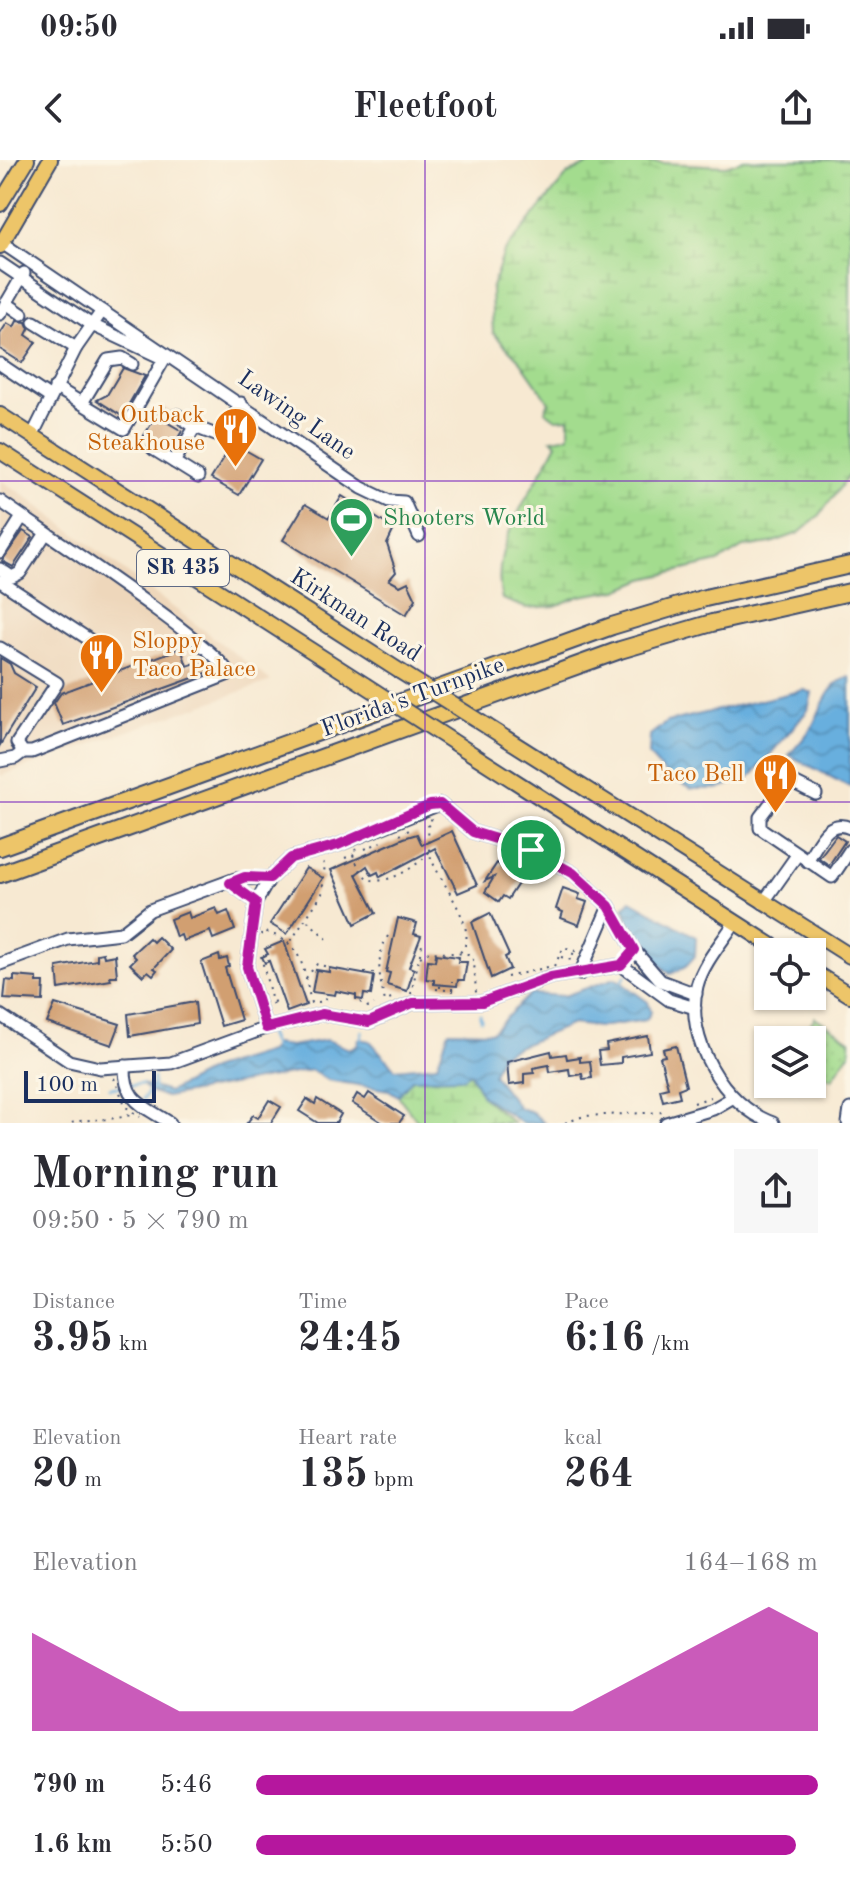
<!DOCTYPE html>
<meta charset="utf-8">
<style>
body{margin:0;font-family:"Old Standard TT",serif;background:#f7f7f7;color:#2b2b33;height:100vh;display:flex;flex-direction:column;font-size:30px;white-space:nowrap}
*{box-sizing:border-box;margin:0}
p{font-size:26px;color:#7c7c81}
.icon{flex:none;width:44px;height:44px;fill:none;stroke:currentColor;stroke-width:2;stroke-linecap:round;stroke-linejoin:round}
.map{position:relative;height:963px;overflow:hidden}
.side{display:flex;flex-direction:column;background:#fff;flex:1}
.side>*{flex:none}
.buttons{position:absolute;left:754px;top:778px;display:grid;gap:16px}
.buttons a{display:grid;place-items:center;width:72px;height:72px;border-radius:0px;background:#fff;box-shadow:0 2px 6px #0004;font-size:40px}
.scale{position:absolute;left:24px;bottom:20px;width:132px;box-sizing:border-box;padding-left:8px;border:4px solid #1b2f5e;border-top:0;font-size:22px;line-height:28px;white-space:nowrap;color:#1b2f5e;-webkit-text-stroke:6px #fcf5e5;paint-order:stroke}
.pin{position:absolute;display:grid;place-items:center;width:68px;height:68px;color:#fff;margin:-34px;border:4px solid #fff;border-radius:50%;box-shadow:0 2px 8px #0007}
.round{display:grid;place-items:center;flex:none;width:84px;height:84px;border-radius:0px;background:#f7f7f7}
.overview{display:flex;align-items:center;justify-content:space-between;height:136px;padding:0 32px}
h1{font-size:44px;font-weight:600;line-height:60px}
.stats{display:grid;grid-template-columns:repeat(3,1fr);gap:12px;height:136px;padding:8px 32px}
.stats div{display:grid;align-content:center}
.stats b{font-size:40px;font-weight:600}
.stats small{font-size:22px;font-weight:400}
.stats p{font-size:22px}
.chart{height:224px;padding:16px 32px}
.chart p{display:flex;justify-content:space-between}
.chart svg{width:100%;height:144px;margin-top:8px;fill:#b5179e;opacity:.7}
ul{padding:0 32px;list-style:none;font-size:26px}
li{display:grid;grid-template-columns:128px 96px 1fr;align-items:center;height:60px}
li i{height:20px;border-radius:10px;background:#b5179e}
.status{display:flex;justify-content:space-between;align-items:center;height:56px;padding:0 40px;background:#fff;direction:ltr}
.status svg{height:22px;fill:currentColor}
header{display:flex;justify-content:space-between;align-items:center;height:104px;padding:0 32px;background:#fff;font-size:36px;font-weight:600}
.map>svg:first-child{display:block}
</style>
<div class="status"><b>09:50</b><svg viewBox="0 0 49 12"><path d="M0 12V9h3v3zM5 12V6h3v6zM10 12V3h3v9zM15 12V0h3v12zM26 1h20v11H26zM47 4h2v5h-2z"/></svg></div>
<header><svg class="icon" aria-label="back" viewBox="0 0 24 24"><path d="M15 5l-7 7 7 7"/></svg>Fleetfoot<svg class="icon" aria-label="share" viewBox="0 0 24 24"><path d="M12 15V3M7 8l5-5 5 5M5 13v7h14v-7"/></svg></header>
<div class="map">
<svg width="850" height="963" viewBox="0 0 850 963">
<defs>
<pattern id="grass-dots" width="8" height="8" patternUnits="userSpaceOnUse" patternTransform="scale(2)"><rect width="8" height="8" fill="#a3dc8e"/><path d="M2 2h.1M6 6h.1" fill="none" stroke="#8cbd7d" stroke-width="1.8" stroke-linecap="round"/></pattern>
<pattern id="wetland-marsh" width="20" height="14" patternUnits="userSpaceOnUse" patternTransform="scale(2)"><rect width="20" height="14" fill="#a3dc8e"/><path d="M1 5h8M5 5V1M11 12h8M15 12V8" fill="none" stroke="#8cbd7d"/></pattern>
<pattern id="water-waves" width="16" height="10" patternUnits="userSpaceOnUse" patternTransform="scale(2)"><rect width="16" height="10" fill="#68afde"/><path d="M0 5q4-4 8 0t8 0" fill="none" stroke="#558fb7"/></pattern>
</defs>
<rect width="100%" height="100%" fill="#fcf5e5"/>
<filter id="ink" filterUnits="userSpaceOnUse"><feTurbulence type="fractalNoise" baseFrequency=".0125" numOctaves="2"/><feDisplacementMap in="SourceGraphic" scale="16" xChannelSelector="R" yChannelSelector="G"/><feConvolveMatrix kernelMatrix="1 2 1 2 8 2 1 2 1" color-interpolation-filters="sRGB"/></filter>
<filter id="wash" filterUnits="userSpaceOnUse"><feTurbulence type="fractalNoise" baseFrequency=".006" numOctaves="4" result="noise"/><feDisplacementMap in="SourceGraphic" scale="32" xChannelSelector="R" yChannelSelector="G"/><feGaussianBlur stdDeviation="1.8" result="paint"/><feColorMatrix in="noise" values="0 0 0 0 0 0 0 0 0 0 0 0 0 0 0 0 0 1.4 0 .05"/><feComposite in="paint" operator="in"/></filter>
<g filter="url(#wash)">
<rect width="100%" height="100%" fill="#f7e9d2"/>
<!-- built -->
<path fill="#eed7bb" d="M0 320 21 333 271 521 0 616Z"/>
<!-- grass -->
<path fill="url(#grass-dots)" stroke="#5f8676" stroke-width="2" d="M815 857 850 880V892L832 919 812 906V880H800Z"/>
<!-- wetland -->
<g fill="url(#wetland-marsh)" stroke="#5f8676" stroke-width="2">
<path d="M598 0 726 6 744 0H850V314L819 356 799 373 771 383 743 387 718 402 644 419 618 430 580 436 555 446 526 448 502 439C488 383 534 331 557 283L552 279 569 276V258L556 259 545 251 549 242 521 202 493 173 491 130 504 92 568 14Z"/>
<path d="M470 913 482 936 513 963H419L398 936 412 919Z"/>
</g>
<!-- water -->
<g fill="url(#water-waves)" stroke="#426f9e" stroke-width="2">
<path d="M850 517V627L789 595C797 586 807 576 813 565 822 548 828 522 850 517Z"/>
<path d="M804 530 812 533 808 550 750 618 717 629H691L667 616 649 595 650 575 667 562Z"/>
<path d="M631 740 696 777 695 796 684 808 670 814C651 797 631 771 624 747Z"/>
<path d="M615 818 648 842 651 852 646 860 599 867 572 864 501 894 493 914 519 948 532 952 544 963H522L482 936 470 913 463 918 412 919 398 936 389 930 327 920 311 910 166 937 149 931 142 924 169 932 213 909 269 892 275 884 290 886 327 880 349 889 357 885 359 879 370 881 395 909 437 905 449 871 492 872 530 834 564 836Z"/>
</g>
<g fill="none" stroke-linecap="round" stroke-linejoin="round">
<!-- stream -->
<g stroke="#68afde" stroke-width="3">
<path d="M622 821 626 815"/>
<path d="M480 855 481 860"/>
<path d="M268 874 274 888"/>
<path d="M361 880 362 871"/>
<path d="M110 928 142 924"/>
<path d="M153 929V918"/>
<path d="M143 939 149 931"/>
</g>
</g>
<g id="blocks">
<!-- building -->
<g fill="#d19f71">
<path d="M17 161 26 162 29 169 26 175 36 182 22 203 0 189V174L7 163 14 167Z"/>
<path d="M123 208 145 216 122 256 97 240 107 235Z"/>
<path d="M162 247 170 251 165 261 182 271 171 290 143 277Z"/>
<path d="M233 283 261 299 239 335 211 319Z"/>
<path d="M342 336 394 369 387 384 396 412 389 420 400 426 408 422 416 439 406 455 283 380 305 344 329 358Z"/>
<path d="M23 371 33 377 13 407 2 401Z"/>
<path d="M181 488 187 506 205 500 215 510 63 565 54 543 61 533Z"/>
<path d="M0 498 10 504 14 513 36 527 0 585Z"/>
<path d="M452 671 477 725 458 733 435 688 380 717 378 712 372 715 367 706 356 714 376 753 355 764 331 710 404 678 417 674 422 685Z"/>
<path d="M836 675 845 681 829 705 819 698Z"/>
<path d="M505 700 520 710 516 716 521 719 508 739 503 736 499 742 485 732 494 717 485 721 497 703 501 706Z"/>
<path d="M306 708 323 718 287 774 270 764Z"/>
<path d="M563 728 580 734 578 739 587 742 579 765 561 758 563 752 556 749Z"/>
<path d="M216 748 219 755 228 751 235 770 213 779 210 771 183 781 181 775 176 777 170 759 188 752 190 758Z"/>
<path d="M490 753 509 795 505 797 510 809 491 818 472 762Z"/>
<path d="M398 758 417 763 414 774 421 776 409 807 414 809 407 831 387 825 390 813 386 812Z"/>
<path d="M158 777 171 790 154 808 157 810 153 815 148 811 143 816 130 804 136 798 132 794 149 778 153 782Z"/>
<path d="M284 781 306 845 287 852 269 801 265 803 262 797 268 794 265 789Z"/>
<path d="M103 793 104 797 115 795 117 816H110L111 820 59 829 57 807 97 800V794Z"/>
<path d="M436 794 459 797 458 802H467L464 820H458L457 826 434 824V820L426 819 428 800 435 801Z"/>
<path d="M219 795 220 800 227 798 229 806 225 808 241 860 221 866 201 802Z"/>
<path d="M329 808 374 816 371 835 364 834 363 840 356 839V835L336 831 335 835 312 832 316 810 329 812Z"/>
<path d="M14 816 37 818V822H44L43 841 4 839 6 820 14 821Z"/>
<path d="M195 842 197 864 130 876 128 854Z"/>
<path d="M55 844 120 864 112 885 47 863Z"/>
<path d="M648 876 650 892 621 897V903L600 905 598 891 607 890 606 884Z"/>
<path d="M676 886 686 926 678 929 680 937 663 941 660 929 668 927 660 897 665 896 663 889Z"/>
<path d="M551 891 552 896 566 894 567 899 580 897V902L590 901 592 918 583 919 582 914 570 916 569 909 550 912 549 905 533 908 534 913 524 914V923L509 925 507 902Z"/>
<path d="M369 933 404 956 399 963H383L352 943 357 934 365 939Z"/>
<path d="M307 939 315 944 317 939 341 954 336 963H318L299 951Z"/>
<path d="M269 940 281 947 271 963H247L253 955 258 958Z"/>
</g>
</g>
</g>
<g filter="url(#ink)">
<use href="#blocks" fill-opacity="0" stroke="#3c4b6f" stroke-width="2"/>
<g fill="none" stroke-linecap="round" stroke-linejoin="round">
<defs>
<g id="minor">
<path d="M2 83 362 328 389 341 404 342 419 376"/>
<path d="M0 103 92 165 158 196"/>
<path d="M6 143 22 154"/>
<path d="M0 154 24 113"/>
<path d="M34 162 76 188"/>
<path d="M0 204 49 237"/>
<path d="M55 227 124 269 166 196"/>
<path d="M82 243 108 200 122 198 132 204"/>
<path d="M177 255 195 267"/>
<path d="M227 268 241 243"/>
<path d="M32 276 76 188 102 151"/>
<path d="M153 289 198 317"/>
<path d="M174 302 195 267 221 277"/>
<path d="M0 341C36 367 220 487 229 514L32 592H23L17 583 57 523 0 488"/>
<path d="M0 392 22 357"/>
<path d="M0 409 12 417 20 413 46 373"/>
<path d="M0 421 93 482"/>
<path d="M0 601 15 598 23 592"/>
<path d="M816 634 788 620 760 657V668L832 717 850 690"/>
<path d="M807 701C818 685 827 657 850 668"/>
<path d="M230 723 256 742"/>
<path d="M763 743 797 695"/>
<path d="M735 762C723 781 703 803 697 826 684 878 724 946 773 963"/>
<path d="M0 804 68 779 121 773 150 750 235 719 270 718"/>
<path d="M621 805 669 840 695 848"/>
<path d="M580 814 609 746"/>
<path d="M0 855 69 901 100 908 171 903 266 868 322 854 369 862 413 843 482 842 551 817 621 805"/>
<path d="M266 868 247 807 256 742 270 718 291 698 338 685 440 644 473 672 531 690 573 713 609 746 634 790 661 821 696 834"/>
<path d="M125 906C124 942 143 945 170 963"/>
<path d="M666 963 713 949 732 938"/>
<path d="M848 963 850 949"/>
</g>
<g id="major">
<path d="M0 44 27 0"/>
<path d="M0 86 50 0"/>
<path d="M0 255 401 512"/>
<path d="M0 291 365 525"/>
<path d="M488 567 850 796"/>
<path d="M452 581 782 792"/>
<path d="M812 811 850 835"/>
</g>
<g id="highway">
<path d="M0 687 612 466 705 438 850 405"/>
<path d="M0 714 620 490 712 463 850 432"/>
</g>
</defs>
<!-- minor casing -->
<use href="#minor" stroke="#3c4b6f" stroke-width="15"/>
<!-- major casing -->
<use href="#major" stroke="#3c4b6f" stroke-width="18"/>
<!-- highway casing -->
<use href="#highway" stroke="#3c4b6f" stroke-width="20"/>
<!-- path -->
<g stroke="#3c4b6f" stroke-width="2" stroke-dasharray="2 6" stroke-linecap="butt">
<path d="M432 659 428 661C429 673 427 687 431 698 439 721 484 774 459 793"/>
<path d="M400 675 409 670 407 667"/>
<path d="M365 689 385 680"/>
<path d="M353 695C356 701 360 713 366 717 381 730 420 705 429 692"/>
<path d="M345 698 357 693 355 689"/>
<path d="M308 761 329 781"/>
<path d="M261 775 263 771C303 782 303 806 311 843L317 842"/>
<path d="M388 776C375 796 379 818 385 841L391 838"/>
<path d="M291 781 322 734 325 703 322 704"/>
<path d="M261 796 273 846"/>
<path d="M420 797 429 792 468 794 474 801 476 833"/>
<path d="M561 797 571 800 574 791"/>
<path d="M554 806 564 787 578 792"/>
<path d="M364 813H378"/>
<path d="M507 817 548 807"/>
<path d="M306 818 317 804 331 808"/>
<path d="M440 828V821"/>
<path d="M436 829 455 831"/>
<path d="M452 830V821"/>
<path d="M411 834 422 785"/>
<path d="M273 842 280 839"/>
<path d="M318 842 325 841 326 835"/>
<path d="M360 842 368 847 374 844"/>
<path d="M114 918 126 947 140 957"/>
<path d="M694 943 713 936"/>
<path d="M72 963C80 958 112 962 133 954"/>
<path d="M565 963 584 956 665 952"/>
</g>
<!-- minor -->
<use href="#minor" stroke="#fff" stroke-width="11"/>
<!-- major -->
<use href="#major" stroke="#edc569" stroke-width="14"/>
<!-- highway -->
<use href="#highway" stroke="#edc569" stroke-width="16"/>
<defs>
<g id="major-bridge">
<path d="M401 512 488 567"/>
<path d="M365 525 452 581"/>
</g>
</defs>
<!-- major-bridge casing -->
<use href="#major-bridge" stroke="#3c4b6f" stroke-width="18" stroke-linecap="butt"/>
<!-- major-bridge -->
<use href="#major-bridge" stroke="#edc569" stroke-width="14"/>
</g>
</g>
<g fill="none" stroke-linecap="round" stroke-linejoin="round" filter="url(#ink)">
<defs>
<path id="route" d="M440 644 473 672 531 690 573 713 609 746 634 790 621 805 551 817 482 842 413 843 369 862 322 854 266 868 247 807 256 742 230 723 245 717 270 718 291 698 338 685 430 645Z"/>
</defs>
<!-- route casing -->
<use href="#route" stroke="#fff" stroke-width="16"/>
<!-- route -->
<use href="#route" stroke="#b5179e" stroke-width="10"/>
</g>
<!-- grid -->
<path fill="none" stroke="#7b2cbf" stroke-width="2" stroke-opacity="0.55" d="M425 0V963M0 321H850M0 642H850"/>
<!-- icons -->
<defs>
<symbol id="restaurant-pin" viewBox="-11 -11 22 30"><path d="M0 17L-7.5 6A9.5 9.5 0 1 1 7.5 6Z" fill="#e8710a" stroke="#fcf5e5"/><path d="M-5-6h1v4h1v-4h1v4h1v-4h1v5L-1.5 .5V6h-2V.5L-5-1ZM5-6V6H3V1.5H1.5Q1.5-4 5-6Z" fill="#fff"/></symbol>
<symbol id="stadium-pin" viewBox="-11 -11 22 30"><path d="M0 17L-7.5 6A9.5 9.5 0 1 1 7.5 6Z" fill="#2e9e5b" stroke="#fcf5e5"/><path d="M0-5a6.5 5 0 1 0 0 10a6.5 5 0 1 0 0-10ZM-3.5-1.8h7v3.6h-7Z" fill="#fff"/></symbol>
</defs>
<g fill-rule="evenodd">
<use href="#restaurant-pin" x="210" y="244" width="51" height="69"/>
<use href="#stadium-pin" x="326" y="334" width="51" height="69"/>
<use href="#restaurant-pin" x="76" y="470" width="51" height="69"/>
<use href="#restaurant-pin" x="750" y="590" width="51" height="69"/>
</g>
<g text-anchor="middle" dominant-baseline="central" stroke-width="6" stroke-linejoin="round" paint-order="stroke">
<!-- shield labels -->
<rect fill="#fcf5e5" stroke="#5e6a86" stroke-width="2" x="137" y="390" width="92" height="36" rx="6"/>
<g font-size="22" font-weight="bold" fill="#1b2f5e">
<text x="183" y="408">SR 435</text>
</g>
<!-- food labels -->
<g font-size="24" fill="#c56008" stroke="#fcf5e5" text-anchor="end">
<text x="205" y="256">Outback<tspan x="205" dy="28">Steakhouse</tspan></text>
<text x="132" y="482" text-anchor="start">Sloppy<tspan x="132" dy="28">Taco Palace</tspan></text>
<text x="744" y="615">Taco Bell</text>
</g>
<!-- street labels -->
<g font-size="24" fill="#1b2f5e" stroke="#fcf5e5">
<text transform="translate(296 256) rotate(35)">Lawing Lane</text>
<text transform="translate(355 456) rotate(33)">Kirkman Road</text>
<text transform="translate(413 538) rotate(-20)">Florida's Turnpike</text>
</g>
<!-- leisure labels -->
<g font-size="24" fill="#27864d" stroke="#fcf5e5" text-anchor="start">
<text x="383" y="359">Shooters World</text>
</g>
</g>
</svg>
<div class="buttons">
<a><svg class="icon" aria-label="locate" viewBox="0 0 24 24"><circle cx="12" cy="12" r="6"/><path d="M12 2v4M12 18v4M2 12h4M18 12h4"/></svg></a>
<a><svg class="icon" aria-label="layers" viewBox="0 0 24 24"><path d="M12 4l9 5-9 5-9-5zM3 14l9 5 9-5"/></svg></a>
</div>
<div class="scale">100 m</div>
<div class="pin" style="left:531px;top:690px;background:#1e9e55"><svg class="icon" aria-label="arrive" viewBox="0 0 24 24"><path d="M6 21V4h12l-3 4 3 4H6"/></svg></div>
</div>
<section class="side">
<div class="overview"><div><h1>Morning run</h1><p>09:50 · 5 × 790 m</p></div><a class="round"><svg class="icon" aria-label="share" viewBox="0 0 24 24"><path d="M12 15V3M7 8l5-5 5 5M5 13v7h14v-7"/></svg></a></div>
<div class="stats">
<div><p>Distance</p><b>3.95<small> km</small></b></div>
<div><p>Time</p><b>24:45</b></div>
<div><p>Pace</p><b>6:16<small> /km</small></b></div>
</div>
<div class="stats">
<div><p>Elevation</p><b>20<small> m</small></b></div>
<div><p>Heart rate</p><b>135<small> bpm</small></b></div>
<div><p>kcal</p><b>264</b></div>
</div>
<div class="chart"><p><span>Elevation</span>164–168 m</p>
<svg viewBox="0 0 160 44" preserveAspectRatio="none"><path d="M0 44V14L10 22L20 30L30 38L40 38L50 38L60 38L70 38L80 38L90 38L100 38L110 38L120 30L130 22L140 14L150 6L160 14V44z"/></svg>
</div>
<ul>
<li><b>790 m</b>5:46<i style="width:100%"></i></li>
<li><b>1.6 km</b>5:50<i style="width:96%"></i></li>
</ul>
</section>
